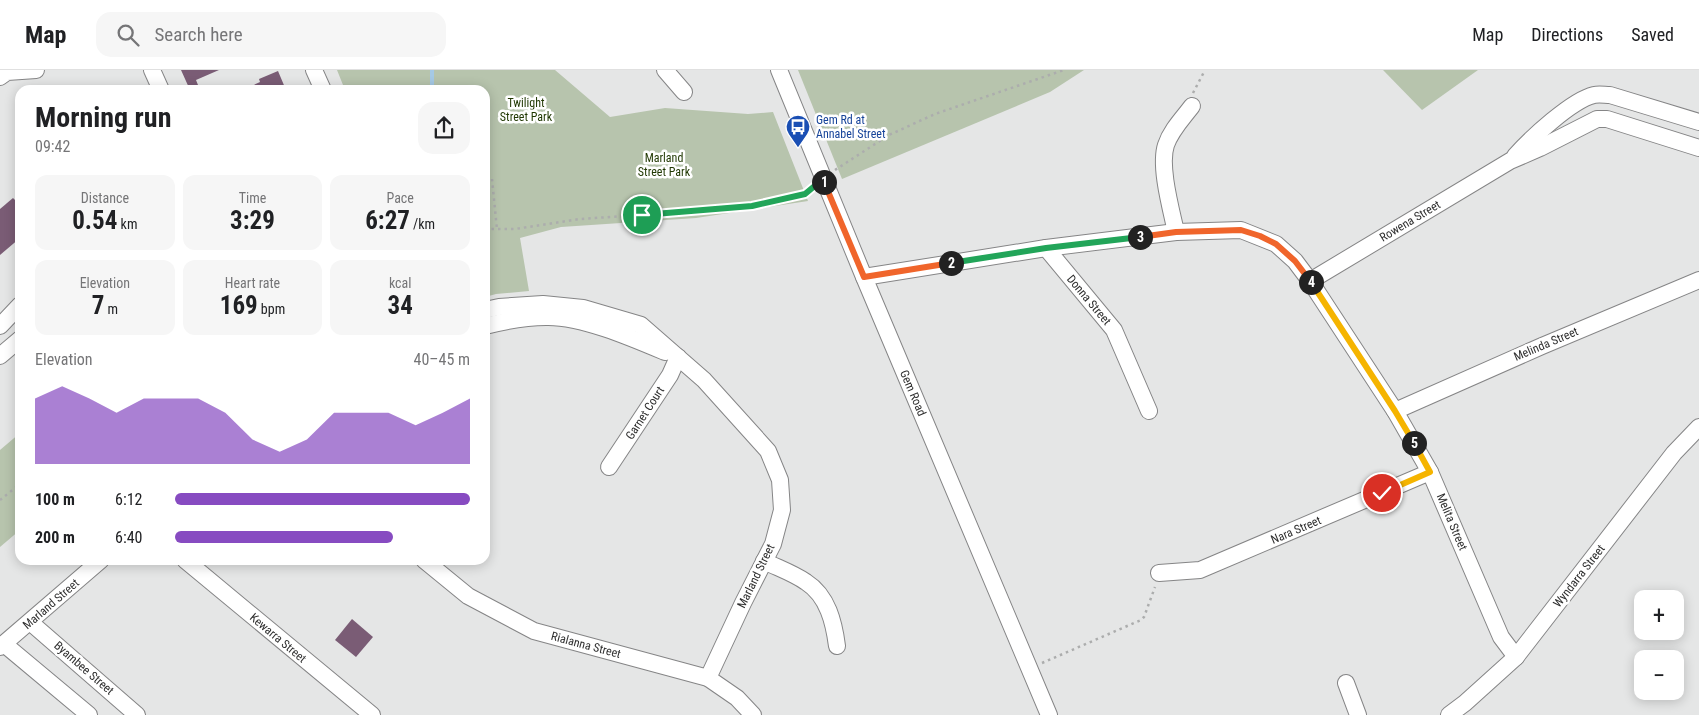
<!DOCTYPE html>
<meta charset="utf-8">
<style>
body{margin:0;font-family:"Roboto Condensed",sans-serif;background:#f6f6f6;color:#202124;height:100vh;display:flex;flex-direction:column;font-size:19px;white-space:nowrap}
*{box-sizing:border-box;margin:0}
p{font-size:16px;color:#757577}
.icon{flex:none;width:28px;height:28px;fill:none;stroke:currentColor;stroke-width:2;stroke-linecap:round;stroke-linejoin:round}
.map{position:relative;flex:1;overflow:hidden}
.drawer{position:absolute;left:15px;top:15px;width:475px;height:480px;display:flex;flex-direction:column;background:#fff;border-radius:15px;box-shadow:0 2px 12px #0003}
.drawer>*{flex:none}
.controls{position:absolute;left:1634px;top:520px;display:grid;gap:10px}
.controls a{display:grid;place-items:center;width:50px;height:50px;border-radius:10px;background:#fff;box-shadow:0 2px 12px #0003;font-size:25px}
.pin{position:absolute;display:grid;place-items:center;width:42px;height:42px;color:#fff;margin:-21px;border:2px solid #fff;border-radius:50%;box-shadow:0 1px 5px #0007}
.km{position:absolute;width:25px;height:25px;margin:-12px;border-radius:50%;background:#222;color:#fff;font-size:14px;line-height:25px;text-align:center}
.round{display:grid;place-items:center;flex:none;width:52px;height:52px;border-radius:15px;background:#f6f6f6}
.head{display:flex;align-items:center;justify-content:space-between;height:85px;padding:0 20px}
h1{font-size:28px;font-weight:700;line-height:38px}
.stats{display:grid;grid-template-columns:repeat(3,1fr);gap:8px;height:85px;padding:5px 20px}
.stats div{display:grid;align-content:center;border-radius:12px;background:#f6f6f6;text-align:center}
.stats b{font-size:25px;font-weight:700}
.stats small{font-size:14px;font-weight:400}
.stats p{font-size:14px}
.chart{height:140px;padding:10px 20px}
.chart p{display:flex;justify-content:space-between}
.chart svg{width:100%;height:90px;margin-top:5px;fill:#874bc1;opacity:.7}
ul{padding:0 20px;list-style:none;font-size:16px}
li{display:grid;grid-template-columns:80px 60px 1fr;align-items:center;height:38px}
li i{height:12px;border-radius:6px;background:#874bc1}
header{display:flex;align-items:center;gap:30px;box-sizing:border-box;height:70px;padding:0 25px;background:#fff;border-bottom:1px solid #e0e0e0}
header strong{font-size:24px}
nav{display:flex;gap:28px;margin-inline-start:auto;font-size:18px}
.search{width:350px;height:45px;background:#f6f6f6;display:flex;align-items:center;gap:12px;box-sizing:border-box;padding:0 18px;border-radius:15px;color:#757577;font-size:19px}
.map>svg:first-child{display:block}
</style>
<header>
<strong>Map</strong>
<div class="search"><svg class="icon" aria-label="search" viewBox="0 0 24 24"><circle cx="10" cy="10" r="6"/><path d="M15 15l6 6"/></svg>Search here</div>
<nav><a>Map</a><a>Directions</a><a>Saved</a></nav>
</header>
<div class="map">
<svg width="1699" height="645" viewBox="0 0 1699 645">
<rect width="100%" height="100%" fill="#e5e6e6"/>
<!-- green -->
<g fill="#b7c4ad">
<path d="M337 0H555L610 47 665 38 748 44 773 42 808 131 696 148 561 157 520 168 529 221 496 224 485 227V20H345Z"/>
<path d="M798 0H1084L1050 22 842 109Z"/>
<path d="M1383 0H1478L1422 40Z"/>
<path d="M20 363V460L0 477V380Z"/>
</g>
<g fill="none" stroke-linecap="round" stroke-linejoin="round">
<!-- stream -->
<path stroke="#a5c9e5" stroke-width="4" d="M432 0V17"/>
</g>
<!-- building -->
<g fill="#7a5c75">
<path d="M181 0H219L196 10 200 20H190Z"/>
<path d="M278 1 286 20H243L260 12 259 9Z"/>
<path d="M13 128 20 135V168L0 185V139Z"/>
<path d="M352 549 373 567 356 587 335 570Z"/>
</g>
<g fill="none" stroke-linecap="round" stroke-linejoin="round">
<defs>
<g id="minor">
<path d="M152 0 161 20"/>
<path d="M314 0 323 20"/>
<path d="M665 0 684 22"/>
<path d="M779 0 864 207 1049 645"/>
<path d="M0 7 7 2 36 0"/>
<path d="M1515 86C1530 69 1572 30 1594 25 1599 24 1605 25 1610 25L1699 52"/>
<path d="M1176 162C1171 139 1159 96 1166 75 1171 60 1183 48 1192 36"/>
<path d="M1046 178 1114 260 1149 341"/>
<path d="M864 207 1046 178 1176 162 1241 160 1276 174 1295 191 1310 211 1395 341 1430 402 1501 567 1516 587"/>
<path d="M1310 211 1510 91 1540 78 1597 49H1607L1699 78"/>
<path d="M485 240 499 237 543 234 583 238 641 255 704 310 768 381 780 410 782 440 773 474 743 533 708 608"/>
<path d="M0 256 20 235"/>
<path d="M485 256C505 251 526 247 546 247 581 246 632 268 665 282"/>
<path d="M0 286 20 269"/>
<path d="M1395 341 1542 276 1699 210"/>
<path d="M609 397 670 305 678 287"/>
<path d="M185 490 372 645"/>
<path d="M424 490 468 526 534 561 708 608 737 628 753 645"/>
<path d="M764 491C778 498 793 503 806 512 828 526 834 553 837 576"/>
<path d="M1159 503 1200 500 1430 402"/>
<path d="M30 552 137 645"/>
<path d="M4 574 89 645"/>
<path d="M0 577 101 490"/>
<path d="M1346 613 1358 645"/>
<path d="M1449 645 1465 633 1516 587 1674 383 1699 357"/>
</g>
</defs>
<!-- minor casing -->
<use href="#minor" stroke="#858586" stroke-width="18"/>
<!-- path -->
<g stroke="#acadad" stroke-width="2.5" stroke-dasharray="2.5 4" stroke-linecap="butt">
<path d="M1193 23 1205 0"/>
<path d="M835 100 889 65 935 44 1064 0"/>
<path d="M492 109 497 159"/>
<path d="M485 159H515L580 149 714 140 752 136 805 124 813 117"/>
<path d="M0 430 20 414"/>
<path d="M1042 593 1141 550 1144 547 1155 517"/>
</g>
<!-- minor -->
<use href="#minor" stroke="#fff" stroke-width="16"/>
</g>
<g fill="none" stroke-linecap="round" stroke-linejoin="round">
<defs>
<path id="split-1" d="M642 145 752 136 805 124 823 109 824 112"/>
<path id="split-2" d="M824 112 864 207 951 193"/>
<path id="split-3" d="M951 193 1046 178 1140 167"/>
<path id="split-4" d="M1140 167 1176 162 1241 160 1260 166 1276 174 1295 191 1311 212"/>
<path id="split-5" d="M1311 212 1395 341 1414 373"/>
<path id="split-6" d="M1382 423 1430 402 1414 373"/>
</defs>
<!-- split-1 casing -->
<use href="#split-1" stroke="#fff" stroke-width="10"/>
<!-- split-2 casing -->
<use href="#split-2" stroke="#fff" stroke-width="10"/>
<!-- split-3 casing -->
<use href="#split-3" stroke="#fff" stroke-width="10"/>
<!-- split-4 casing -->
<use href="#split-4" stroke="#fff" stroke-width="10"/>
<!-- split-5 casing -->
<use href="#split-5" stroke="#fff" stroke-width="10"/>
<!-- split-6 casing -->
<use href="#split-6" stroke="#fff" stroke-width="10"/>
<!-- split-1 -->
<use href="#split-1" stroke="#22a559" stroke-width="6"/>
<!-- split-2 -->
<use href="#split-2" stroke="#f0652b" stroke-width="6"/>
<!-- split-3 -->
<use href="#split-3" stroke="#22a559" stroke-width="6"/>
<!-- split-4 -->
<use href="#split-4" stroke="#f0652b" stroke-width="6"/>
<!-- split-5 -->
<use href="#split-5" stroke="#f5b400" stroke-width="6"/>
<!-- split-6 -->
<use href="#split-6" stroke="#f5b400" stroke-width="6"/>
</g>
<!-- icons -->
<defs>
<symbol id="bus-pin" viewBox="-11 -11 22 30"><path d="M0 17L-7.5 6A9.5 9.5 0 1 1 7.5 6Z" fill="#1a4fb4" stroke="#fff"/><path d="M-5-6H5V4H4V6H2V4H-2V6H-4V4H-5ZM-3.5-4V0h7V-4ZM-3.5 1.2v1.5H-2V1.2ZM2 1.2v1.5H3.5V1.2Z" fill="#fff"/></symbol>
</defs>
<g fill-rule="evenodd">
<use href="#bus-pin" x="784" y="43" width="28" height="38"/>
</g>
<g text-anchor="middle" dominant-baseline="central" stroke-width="5" stroke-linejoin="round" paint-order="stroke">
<!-- park labels -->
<g font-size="12" fill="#1f3700" stroke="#fff">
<text x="526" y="33">Twilight<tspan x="526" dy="14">Street Park</tspan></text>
<text x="664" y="88">Marland<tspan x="664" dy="14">Street Park</tspan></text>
</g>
<!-- transit labels -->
<g font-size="12" fill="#164399" stroke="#fff" text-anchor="start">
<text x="816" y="50">Gem Rd at<tspan x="816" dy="14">Annabel Street</tspan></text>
</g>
<!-- street labels -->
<g font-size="12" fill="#2f2f2f" stroke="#fff">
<text transform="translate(1410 151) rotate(-31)">Rowena Street</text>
<text transform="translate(1089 230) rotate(50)">Donna Street</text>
<text transform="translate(1546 274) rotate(-23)">Melinda Street</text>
<text transform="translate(913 323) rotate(67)">Gem Road</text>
<text transform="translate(645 343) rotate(-57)">Garnet Court</text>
<text transform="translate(1452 452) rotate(67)">Melita Street</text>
<text transform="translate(1296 460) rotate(-23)">Nara Street</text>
<text transform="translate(756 506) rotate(-64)">Marland Street</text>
<text transform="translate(1579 506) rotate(-52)">Wyndarra Street</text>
<text transform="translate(51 534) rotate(-41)">Marland Street</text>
<text transform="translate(278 568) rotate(40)">Kewarra Street</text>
<text transform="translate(586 575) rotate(15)">Rialanna Street</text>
<text transform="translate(84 598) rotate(41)">Byambee Street</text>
</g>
</g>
</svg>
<div class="controls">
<a>+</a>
<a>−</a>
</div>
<div class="pin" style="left:642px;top:145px;background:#1e9e55"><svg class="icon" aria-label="arrive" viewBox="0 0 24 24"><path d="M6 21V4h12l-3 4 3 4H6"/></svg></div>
<div class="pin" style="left:1382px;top:423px;background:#d93025"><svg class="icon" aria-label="check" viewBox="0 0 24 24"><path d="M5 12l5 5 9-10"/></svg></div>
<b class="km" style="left:824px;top:112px">1</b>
<b class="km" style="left:951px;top:193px">2</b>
<b class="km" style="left:1140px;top:167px">3</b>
<b class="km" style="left:1311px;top:212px">4</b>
<b class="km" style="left:1414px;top:373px">5</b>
<section class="drawer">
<div class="head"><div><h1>Morning run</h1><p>09:42</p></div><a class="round"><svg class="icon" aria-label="share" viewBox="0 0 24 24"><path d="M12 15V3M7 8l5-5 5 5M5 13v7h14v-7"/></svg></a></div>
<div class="stats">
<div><p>Distance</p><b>0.54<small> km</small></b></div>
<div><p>Time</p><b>3:29</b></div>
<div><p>Pace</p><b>6:27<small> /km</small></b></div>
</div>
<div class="stats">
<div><p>Elevation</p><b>7<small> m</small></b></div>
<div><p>Heart rate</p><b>169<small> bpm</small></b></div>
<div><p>kcal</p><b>34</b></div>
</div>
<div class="chart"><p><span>Elevation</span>40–45 m</p>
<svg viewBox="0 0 160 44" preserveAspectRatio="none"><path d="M0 44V12L10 6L20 12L30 19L40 12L50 12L60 12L70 19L80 32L90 38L100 32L110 19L120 19L130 19L140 25L150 19L160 12V44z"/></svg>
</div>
<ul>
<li><b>100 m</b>6:12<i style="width:100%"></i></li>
<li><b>200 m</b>6:40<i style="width:74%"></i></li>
</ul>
</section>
</div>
